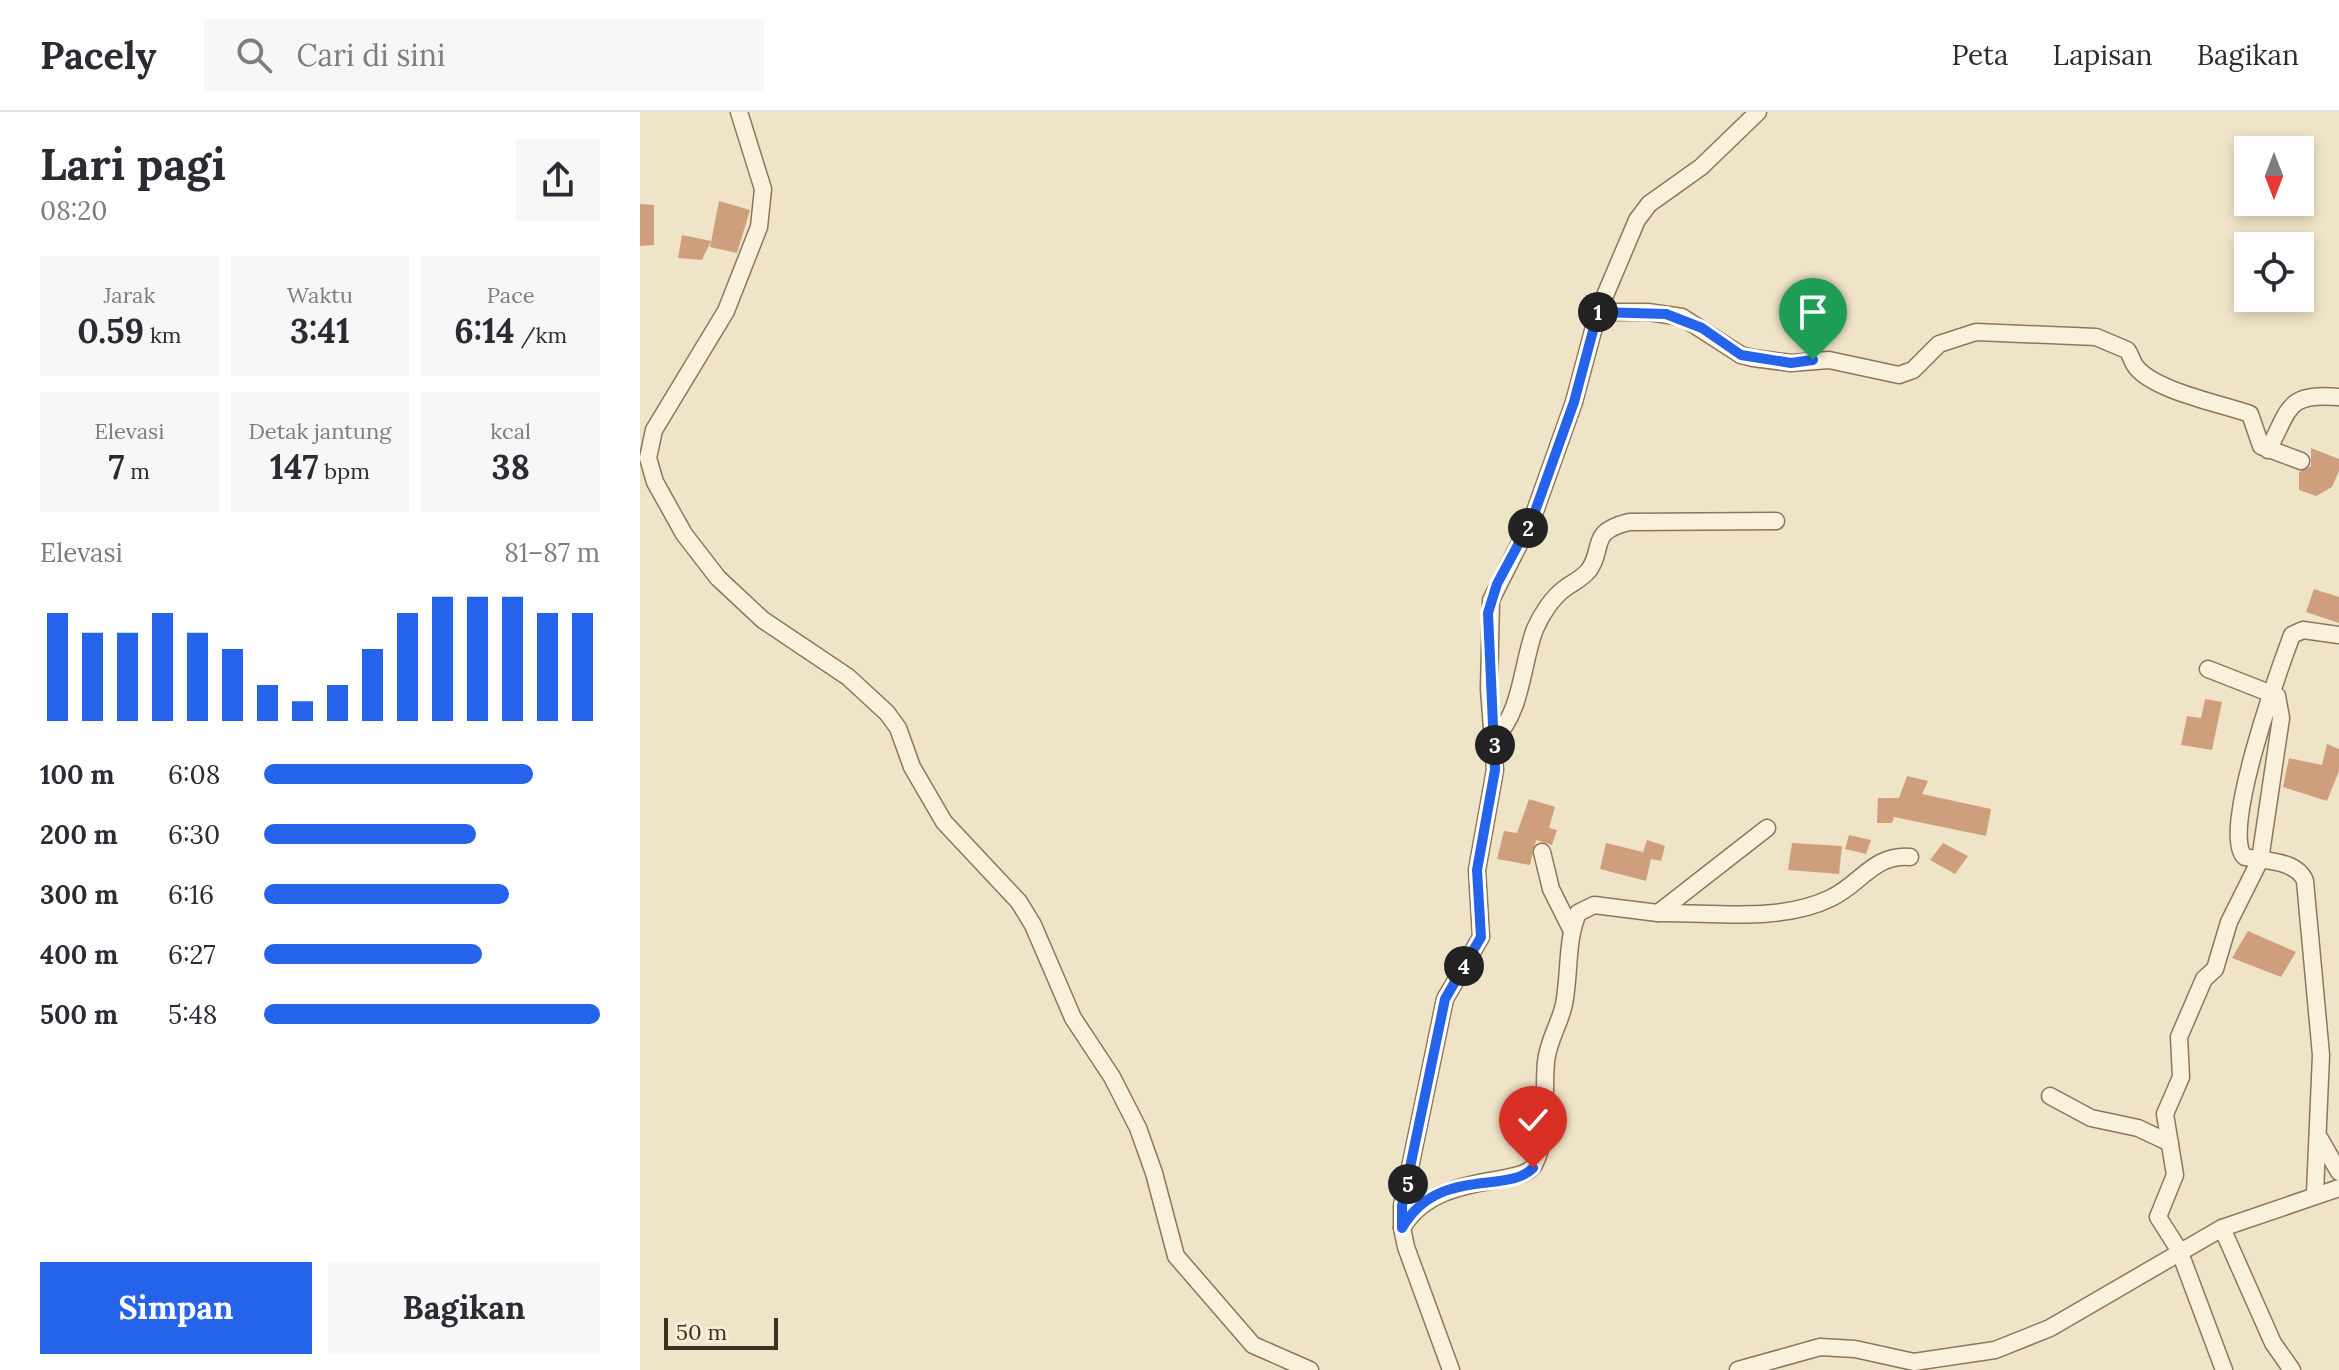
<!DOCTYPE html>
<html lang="id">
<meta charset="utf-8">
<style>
body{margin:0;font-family:Lora,serif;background:#f7f7f7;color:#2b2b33;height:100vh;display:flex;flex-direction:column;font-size:30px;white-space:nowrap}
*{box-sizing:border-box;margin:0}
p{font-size:26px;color:#7c7c81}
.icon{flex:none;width:44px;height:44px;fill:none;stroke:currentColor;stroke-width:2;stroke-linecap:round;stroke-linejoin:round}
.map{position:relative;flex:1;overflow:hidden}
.drawer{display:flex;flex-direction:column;background:#fff;width:640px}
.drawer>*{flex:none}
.needle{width:52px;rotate:180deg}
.buttons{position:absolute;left:1594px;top:24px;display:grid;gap:16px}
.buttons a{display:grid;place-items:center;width:80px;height:80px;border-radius:0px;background:#fff;box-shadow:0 4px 12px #0003;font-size:40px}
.scale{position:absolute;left:24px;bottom:20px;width:114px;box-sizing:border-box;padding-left:8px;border:4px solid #3d2e20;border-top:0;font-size:22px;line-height:28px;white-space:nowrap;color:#3d2e20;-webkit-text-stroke:6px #f7eed8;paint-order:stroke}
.pin{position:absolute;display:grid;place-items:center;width:68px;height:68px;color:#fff;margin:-82px -34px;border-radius:50% 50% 50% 0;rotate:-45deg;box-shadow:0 0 8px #0007}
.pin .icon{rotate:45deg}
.km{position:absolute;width:40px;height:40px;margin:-20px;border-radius:50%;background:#222;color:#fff;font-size:22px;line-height:40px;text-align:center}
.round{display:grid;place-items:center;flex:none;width:84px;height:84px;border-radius:0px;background:#f7f7f7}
.head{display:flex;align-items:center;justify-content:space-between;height:136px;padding:0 40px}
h1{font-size:44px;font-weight:700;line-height:60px}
.stats{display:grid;grid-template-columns:repeat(3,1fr);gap:12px;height:136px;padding:8px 40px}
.stats div{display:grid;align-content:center;border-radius:0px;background:#f7f7f7;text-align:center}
.stats b{font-size:34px;font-weight:700}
.stats small{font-size:22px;font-weight:400}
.stats p{font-size:22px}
.chart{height:224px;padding:16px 40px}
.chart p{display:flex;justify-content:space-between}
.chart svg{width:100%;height:144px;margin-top:8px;stroke:#2563eb;stroke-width:6}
.cta{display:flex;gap:16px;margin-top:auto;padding:16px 40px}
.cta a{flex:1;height:92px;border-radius:0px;background:#2563eb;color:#fff;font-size:32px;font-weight:700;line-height:92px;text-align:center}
.cta a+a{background:#f7f7f7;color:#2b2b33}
ul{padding:0 40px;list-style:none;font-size:26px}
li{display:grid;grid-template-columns:128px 96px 1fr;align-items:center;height:60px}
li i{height:20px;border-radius:10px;background:#2563eb}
header{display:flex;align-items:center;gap:48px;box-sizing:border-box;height:112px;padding:0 40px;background:#fff;border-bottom:2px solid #e1e1e2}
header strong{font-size:38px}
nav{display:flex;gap:44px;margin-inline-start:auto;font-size:28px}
.search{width:560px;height:72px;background:#f7f7f7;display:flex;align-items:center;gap:20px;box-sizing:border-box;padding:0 28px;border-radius:0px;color:#7c7c81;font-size:30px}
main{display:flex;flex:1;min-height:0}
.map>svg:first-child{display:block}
</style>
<header>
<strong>Pacely</strong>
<div class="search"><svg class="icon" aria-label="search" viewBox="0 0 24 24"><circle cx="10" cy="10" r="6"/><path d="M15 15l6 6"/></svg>Cari di sini</div>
<nav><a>Peta</a><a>Lapisan</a><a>Bagikan</a></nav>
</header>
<main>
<section class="drawer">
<div class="head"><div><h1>Lari pagi</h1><p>08:20</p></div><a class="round"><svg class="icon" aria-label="share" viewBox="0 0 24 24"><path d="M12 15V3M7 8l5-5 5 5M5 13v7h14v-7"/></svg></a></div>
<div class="stats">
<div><p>Jarak</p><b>0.59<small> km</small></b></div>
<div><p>Waktu</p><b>3:41</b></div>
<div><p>Pace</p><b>6:14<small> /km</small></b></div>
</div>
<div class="stats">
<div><p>Elevasi</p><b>7<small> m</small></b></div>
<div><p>Detak jantung</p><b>147<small> bpm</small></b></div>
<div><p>kcal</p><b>38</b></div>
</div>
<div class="chart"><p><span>Elevasi</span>81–87 m</p>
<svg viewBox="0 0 160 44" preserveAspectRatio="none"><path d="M5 44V11M15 44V17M25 44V17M35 44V11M45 44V17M55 44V22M65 44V33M75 44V38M85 44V33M95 44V22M105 44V11M115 44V6M125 44V6M135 44V6M145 44V11M155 44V11"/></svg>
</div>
<ul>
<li><b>100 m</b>6:08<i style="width:80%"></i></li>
<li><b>200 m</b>6:30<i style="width:63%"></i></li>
<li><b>300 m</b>6:16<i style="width:73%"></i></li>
<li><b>400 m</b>6:27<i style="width:65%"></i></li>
<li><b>500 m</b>5:48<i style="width:100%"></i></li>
</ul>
<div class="cta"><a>Simpan</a><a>Bagikan</a></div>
</section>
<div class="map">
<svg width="1699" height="1258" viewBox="0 0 1699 1258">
<rect width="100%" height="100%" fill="#f0e4c8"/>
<!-- building -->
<g fill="#cf9f7d">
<path d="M79 89 110 98 97 141 70 135Z"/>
<path d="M0 92 14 93V133L0 134Z"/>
<path d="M42 123 71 129 62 148 38 146Z"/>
<path d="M1671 336 1699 347V359L1692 375 1676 384 1659 378V360L1671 354Z"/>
<path d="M1674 477 1699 485V511L1666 500Z"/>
<path d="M1565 587 1582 590 1572 638 1541 633 1547 604 1561 606Z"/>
<path d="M1687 632 1699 637V659L1687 689 1643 675 1649 646 1682 653Z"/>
<path d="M1267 664 1288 669 1282 682 1351 697 1346 724 1254 705 1252 711H1237L1238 686H1259Z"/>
<path d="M889 687 915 695 909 716 917 718 912 733 896 728 890 753 857 747 864 719 877 721Z"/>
<path d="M1209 723 1231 728 1226 742 1205 737Z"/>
<path d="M1007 728 1025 734 1021 749 1011 747 1006 769 960 757 966 731 1003 740Z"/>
<path d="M1152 731 1202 734 1199 762 1148 758Z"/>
<path d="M1303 731 1328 744 1315 762 1290 748Z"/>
<path d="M1608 819 1656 840 1641 865 1592 846Z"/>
</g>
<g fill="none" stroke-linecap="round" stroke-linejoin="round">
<defs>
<g id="minor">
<path d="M99 0 123 77 119 115 86 199 14 318 8 346 15 370 44 422 78 466 123 508 208 565 247 601 258 616 272 655 304 710 379 790 393 813 433 906 472 965 498 1016 514 1061 536 1144 613 1233 670 1258"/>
<path d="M958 200H1008L1042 205 1101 243 1113 246 1151 251 1189 248 1259 263 1273 258 1299 232 1336 220 1456 225 1487 238C1491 243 1492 250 1496 255 1515 279 1582 292 1610 302L1621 334 1661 349"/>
<path d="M1628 338C1651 295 1646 281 1699 285"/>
<path d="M1568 557 1637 584 1641 606 1620 748 1589 810 1575 857 1564 867 1539 925 1541 965 1525 1002 1535 1063 1518 1105 1539 1138 1584 1258"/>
<path d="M854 626C882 602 882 550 895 517 901 503 912 486 924 477 933 470 942 467 949 458 965 435 948 420 989 410L1136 409"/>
<path d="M902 740 911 777 932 819"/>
<path d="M1018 801C1073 800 1140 811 1191 786 1221 772 1233 742 1270 745"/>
<path d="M1410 984 1451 1006 1498 1016 1530 1031"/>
<path d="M1680 1027 1699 1060"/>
<path d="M1675 1081 1681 943 1665 769C1657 748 1624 749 1605 745 1579 724 1640 555 1652 523L1663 518 1699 523"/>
<path d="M762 1116V1094L805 887 841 825 837 758 855 658 849 577 851 488 893 405 934 290 958 200 997 108 1009 92 1061 55 1118 0"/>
<path d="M1582 1116 1633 1231 1652 1258"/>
<path d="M811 1258 766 1135 762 1116C796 1058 883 1076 894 1053 909 1024 903 981 906 950 908 928 920 912 924 892 930 862 926 829 938 801L954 793 1018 801 1127 716"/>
<path d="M1098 1258 1180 1235 1215 1237 1274 1250 1355 1238 1410 1216 1582 1116 1699 1076"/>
</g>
</defs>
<!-- minor casing -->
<use href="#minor" stroke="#8d765c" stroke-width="19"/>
<!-- minor -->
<use href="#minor" stroke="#faf1dc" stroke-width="16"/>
</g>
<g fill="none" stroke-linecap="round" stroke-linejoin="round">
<defs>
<path id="route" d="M893 1056C867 1083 798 1053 762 1116V1094L805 887 841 825 837 758 855 658 848 501 857 472 893 405 934 290 958 200 1026 202 1062 216 1101 243 1151 251 1173 248"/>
</defs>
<!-- route casing -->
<use href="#route" stroke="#fff" stroke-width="16"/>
<!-- route -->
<use href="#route" stroke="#2563eb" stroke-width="10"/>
</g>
</svg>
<div class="buttons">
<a><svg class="needle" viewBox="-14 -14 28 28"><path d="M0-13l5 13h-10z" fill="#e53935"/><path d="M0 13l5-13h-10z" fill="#7c7c81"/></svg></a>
<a><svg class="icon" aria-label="locate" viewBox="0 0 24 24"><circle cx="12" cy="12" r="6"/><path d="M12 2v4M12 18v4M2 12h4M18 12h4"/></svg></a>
</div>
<div class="scale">50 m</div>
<div class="pin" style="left:1173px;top:248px;background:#1e9e55"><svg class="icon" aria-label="arrive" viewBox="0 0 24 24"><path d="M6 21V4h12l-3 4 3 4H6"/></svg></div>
<div class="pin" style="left:893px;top:1056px;background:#d93025"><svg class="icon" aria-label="check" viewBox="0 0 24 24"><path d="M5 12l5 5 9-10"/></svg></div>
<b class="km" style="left:958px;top:200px">1</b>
<b class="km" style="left:888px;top:416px">2</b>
<b class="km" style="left:855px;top:633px">3</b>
<b class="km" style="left:824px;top:854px">4</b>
<b class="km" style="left:768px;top:1072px">5</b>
</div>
</main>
